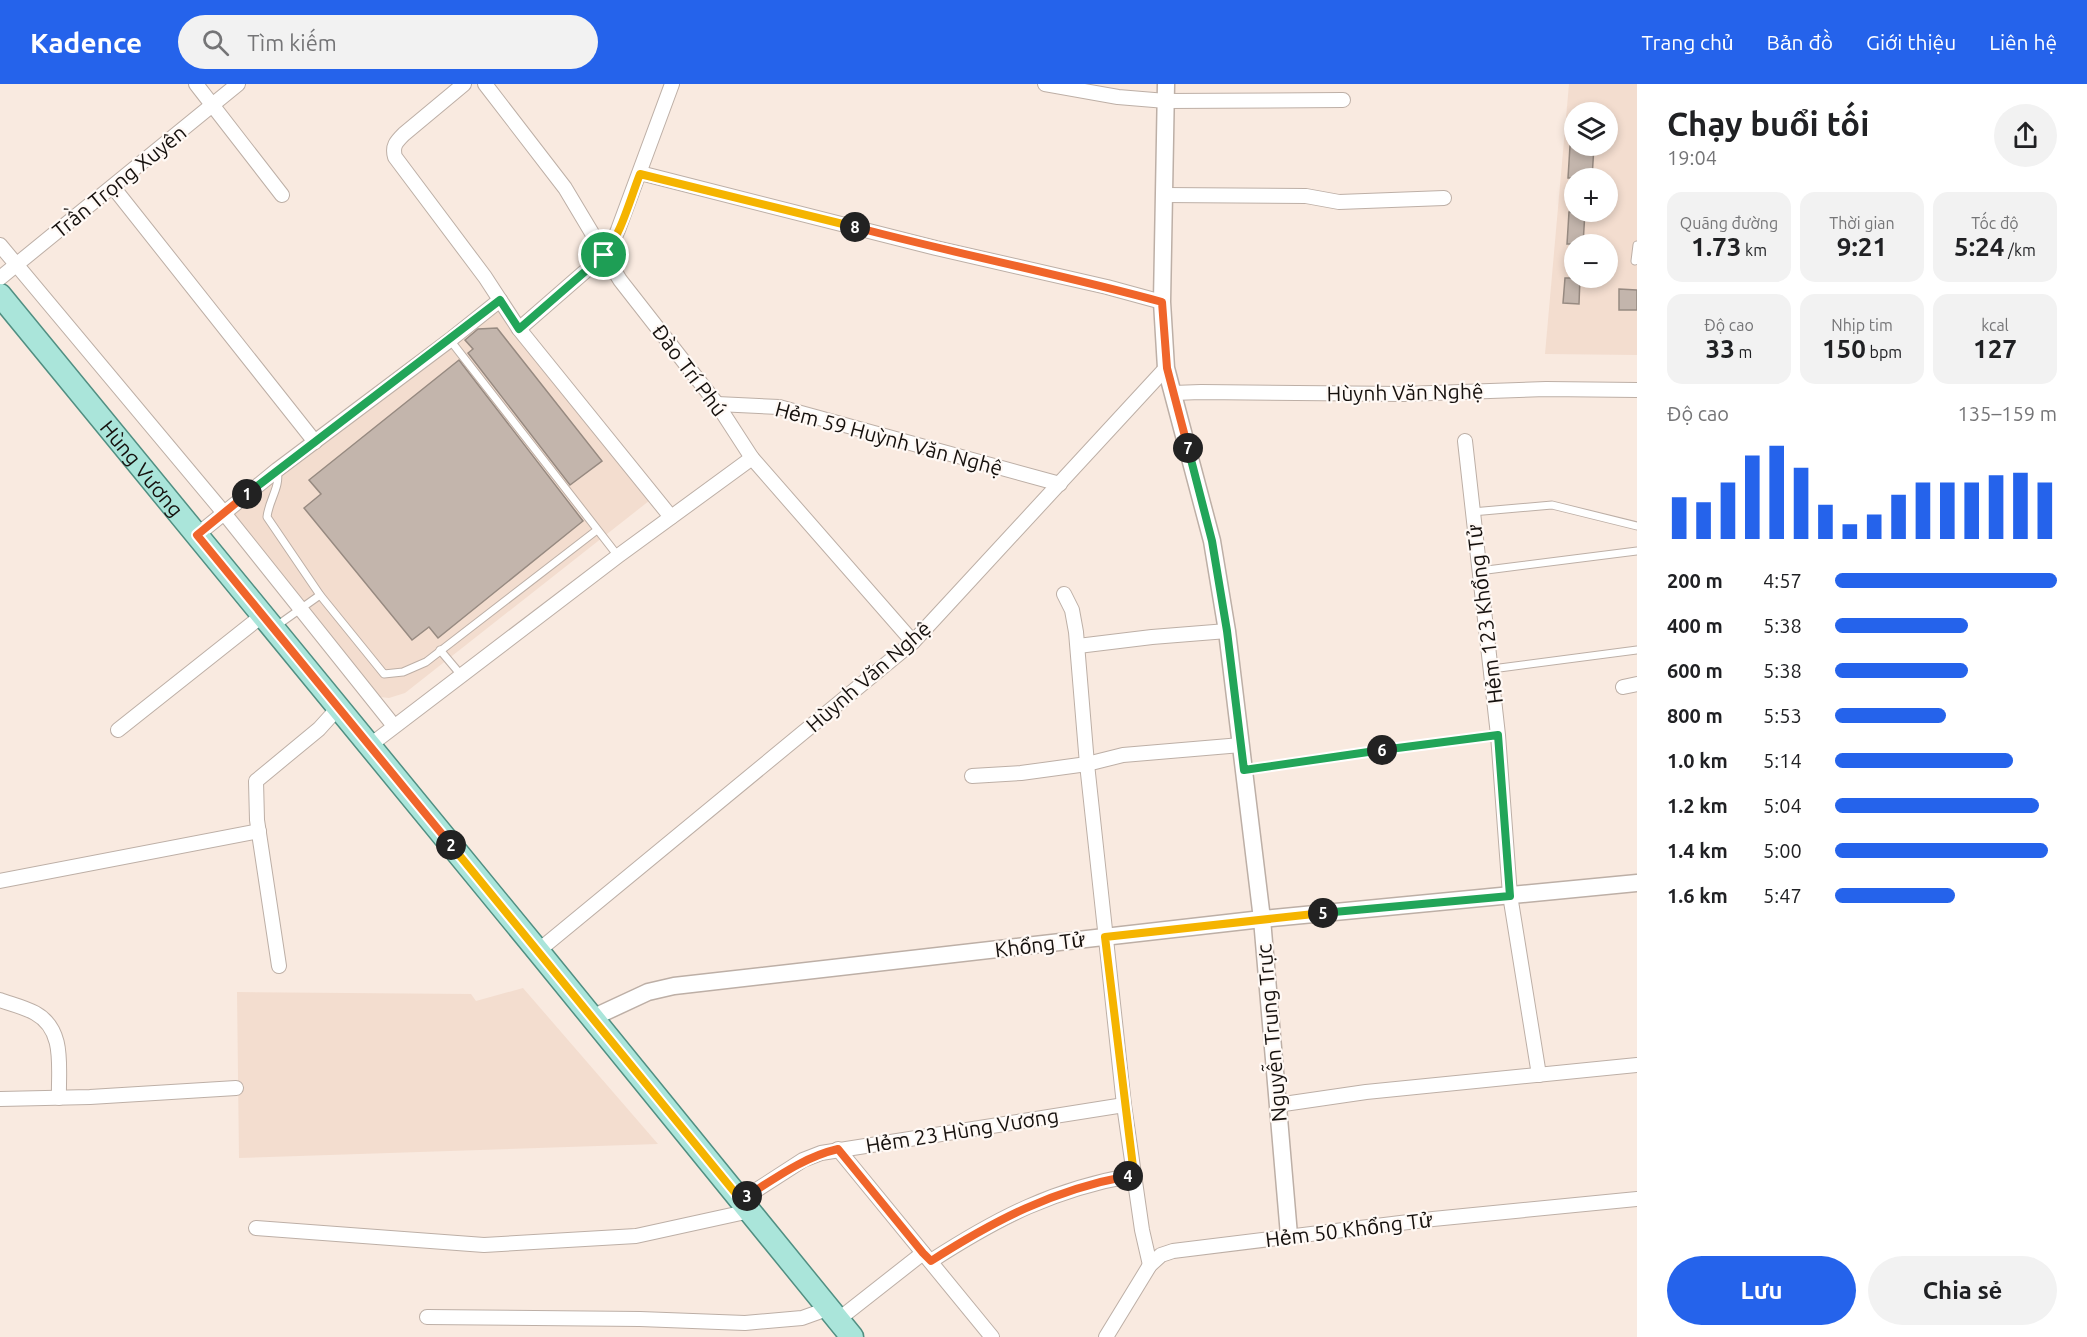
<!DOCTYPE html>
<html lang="vi">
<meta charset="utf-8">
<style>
body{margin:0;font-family:Ubuntu,sans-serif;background:#f2f2f2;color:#202124;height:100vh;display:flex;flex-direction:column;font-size:22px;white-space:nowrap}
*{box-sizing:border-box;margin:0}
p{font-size:20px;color:#757577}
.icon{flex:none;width:33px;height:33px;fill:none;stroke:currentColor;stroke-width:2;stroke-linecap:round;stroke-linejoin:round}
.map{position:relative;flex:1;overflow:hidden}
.side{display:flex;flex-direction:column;background:#fff;width:450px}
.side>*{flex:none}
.fabs{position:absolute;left:1564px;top:18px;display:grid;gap:12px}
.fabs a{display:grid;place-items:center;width:54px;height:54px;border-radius:50%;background:#fff;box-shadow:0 3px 9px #0003;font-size:30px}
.pin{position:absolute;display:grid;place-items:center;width:51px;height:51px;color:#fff;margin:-26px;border:3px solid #fff;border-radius:50%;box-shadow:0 2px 6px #0007}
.km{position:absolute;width:30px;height:30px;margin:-15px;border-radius:50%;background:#222;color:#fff;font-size:16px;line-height:30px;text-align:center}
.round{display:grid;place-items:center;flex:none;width:63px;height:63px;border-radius:32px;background:#f2f2f2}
.summary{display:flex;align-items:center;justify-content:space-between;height:102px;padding:0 30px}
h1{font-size:33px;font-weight:700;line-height:45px}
.metrics{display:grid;grid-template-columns:repeat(3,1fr);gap:9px;height:102px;padding:6px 30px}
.metrics div{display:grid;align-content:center;border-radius:15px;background:#f2f2f2;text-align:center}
.metrics b{font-size:26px;font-weight:700}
.metrics small{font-size:16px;font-weight:400}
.metrics p{font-size:16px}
.chart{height:168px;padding:12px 30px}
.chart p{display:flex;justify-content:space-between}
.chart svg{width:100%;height:108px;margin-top:6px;stroke:#2563eb;stroke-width:6}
.primary-button{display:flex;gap:12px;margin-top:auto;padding:12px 30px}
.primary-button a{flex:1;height:69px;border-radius:36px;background:#2563eb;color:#fff;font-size:24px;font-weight:700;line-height:69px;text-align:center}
.primary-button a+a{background:#f2f2f2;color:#202124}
ul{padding:0 30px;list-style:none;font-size:20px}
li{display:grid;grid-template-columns:96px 72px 1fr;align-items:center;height:45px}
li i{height:15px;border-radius:8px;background:#2563eb}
header{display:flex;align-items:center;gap:36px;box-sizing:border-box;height:84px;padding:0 30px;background:#2563eb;color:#fff}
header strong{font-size:28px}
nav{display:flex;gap:33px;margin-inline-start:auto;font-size:21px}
.search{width:420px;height:54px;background:#f2f2f2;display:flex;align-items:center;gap:15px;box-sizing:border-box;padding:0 21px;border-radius:33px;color:#757577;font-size:22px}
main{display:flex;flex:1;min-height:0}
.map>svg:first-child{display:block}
</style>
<header>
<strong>Kadence</strong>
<div class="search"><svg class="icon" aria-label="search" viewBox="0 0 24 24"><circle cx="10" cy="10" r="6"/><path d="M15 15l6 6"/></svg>Tìm kiếm</div>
<nav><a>Trang chủ</a><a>Bản đồ</a><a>Giới thiệu</a><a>Liên hệ</a></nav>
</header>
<main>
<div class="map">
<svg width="1637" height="1253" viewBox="0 0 1637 1253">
<rect width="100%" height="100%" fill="#f9eae0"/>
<!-- built -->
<g fill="#f3ddcf" fill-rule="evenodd">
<path d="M1569 0H1637V271L1545 270ZM1575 28H1608V62H1575ZM1575 94H1608V128H1575ZM1575 160H1608V194H1575Z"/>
<path d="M499 225 654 413 405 609 389 614 380 613 230 433 234 416Z"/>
<path d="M523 904 658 1060 239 1074 237 908 471 910 476 917Z"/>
</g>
<!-- building -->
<g fill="#c3b5ac" stroke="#978a81" stroke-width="1.5">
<path d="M1570 62H1594L1592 94H1568Z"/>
<path d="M1569 128H1585L1583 160H1567Z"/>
<path d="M1565 194H1580L1579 220 1563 219Z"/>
<path d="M1619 205 1637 206V226H1619Z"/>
<path d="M497 244 602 377 570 401 468 269 473 265 465 256 478 245Z"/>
<path d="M459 276 583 437 438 554 429 543 412 556 304 424 321 410 309 396Z"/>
</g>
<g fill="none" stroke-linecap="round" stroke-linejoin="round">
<defs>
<g id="service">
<path d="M1635 177 1637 161"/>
<path d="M450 256 618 472"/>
<path d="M277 386C281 403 269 415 267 433L320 511 384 590 403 588 426 578 597 446"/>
<path d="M1472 428 1552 421 1637 442"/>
<path d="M1479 487 1637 467"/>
<path d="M275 543 320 511"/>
<path d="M440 566 461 591"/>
<path d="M1492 585 1637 566"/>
<path d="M1244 686 1498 651"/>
</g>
<g id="minor">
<path d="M196 0 282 111"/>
<path d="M464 0 404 50C396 58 392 62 395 73L485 193 500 216"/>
<path d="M485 0 565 104 620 196 717 320 752 374 913 558"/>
<path d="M1045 0 1118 13 1166 17 1343 16"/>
<path d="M640 89 936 164 1107 203 1162 218"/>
<path d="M113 103 315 358"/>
<path d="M1164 111 1306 112 1339 118 1444 114"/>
<path d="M0 161 224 429 394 642"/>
<path d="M0 194 238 0"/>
<path d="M519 245 671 433"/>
<path d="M1173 309 1201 308 1404 310 1546 305 1637 306"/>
<path d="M717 320 779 323 1060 400"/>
<path d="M1465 357 1498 651 1510 811 1539 991"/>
<path d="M197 451 277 386 450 256 500 216 519 245 604 171 610 164 618 146 672 0"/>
<path d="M1064 510 1072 526 1076 548 1087 680 1124 1021 1142 1146 1150 1181"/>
<path d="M1078 562 1152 553 1227 547"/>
<path d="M1623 603 1637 600"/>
<path d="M118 646 263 531"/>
<path d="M369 662 618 472 752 374"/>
<path d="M972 692 1021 689 1087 680 1123 671 1241 661"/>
<path d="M0 797 259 747"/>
<path d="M538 867 913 558 1166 284"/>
<path d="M279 882 257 736 256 697 319 645 338 624"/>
<path d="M0 916C11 920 24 923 35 929 66 946 58 984 59 1014"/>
<path d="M0 1015 90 1013 236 1004"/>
<path d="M1277 1021 1366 1008 1637 981"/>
<path d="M838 1065 992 1253"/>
<path d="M741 1116 803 1076 821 1069 1124 1021"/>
<path d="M256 1144 484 1161 636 1152 750 1127"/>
<path d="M931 1177C999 1133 1054 1105 1134 1091"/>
<path d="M427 1233 640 1235 745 1239 802 1234 830 1224"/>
<path d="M839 1235 923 1169"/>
<path d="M1106 1253 1150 1181 1161 1171 1173 1167 1433 1135 1637 1115"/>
</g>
<g id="tertiary">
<path d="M1166 0 1162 218 1166 284 1212 457 1227 547 1262 835 1289 1151"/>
<path d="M592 934 648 908 674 902 1262 835 1637 799"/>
</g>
<g id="primary">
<path id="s1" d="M0 211 538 867 852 1253"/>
</g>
</defs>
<!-- service casing -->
<use href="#service" stroke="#bdafa6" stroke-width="9"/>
<!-- minor casing -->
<use href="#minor" stroke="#bdafa6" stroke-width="16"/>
<!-- tertiary casing -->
<use href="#tertiary" stroke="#bdafa6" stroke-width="19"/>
<!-- primary casing -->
<use href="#primary" stroke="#518f82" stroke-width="25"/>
<!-- service -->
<use href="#service" stroke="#fff" stroke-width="7"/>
<!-- minor -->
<use href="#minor" stroke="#fff" stroke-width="14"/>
<!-- tertiary -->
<use href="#tertiary" stroke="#fff" stroke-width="16"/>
<!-- primary -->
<use href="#primary" stroke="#aae5da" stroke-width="22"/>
</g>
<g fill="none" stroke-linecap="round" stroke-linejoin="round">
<defs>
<path id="split-1" d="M247 410 500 216 519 245 604 171"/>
<path id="split-2" d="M247 410 197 451 451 761"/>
<path id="split-3" d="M451 761 741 1116 747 1112"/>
<path id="split-4" d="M747 1112C777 1093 804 1073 838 1065L923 1169 931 1177C995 1136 1053 1106 1128 1092"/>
<path id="split-5" d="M1128 1092 1134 1091 1105 853 1323 829"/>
<path id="split-6" d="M1323 829 1510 812 1498 651 1382 666"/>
<path id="split-7" d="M1188 364 1212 457 1227 547 1244 686 1382 666"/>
<path id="split-8" d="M855 143C957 170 1060 190 1162 218L1167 284 1188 364"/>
<path id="split-9" d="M604 171C621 151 630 115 640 90L855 143"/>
</defs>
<!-- split-1 casing -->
<use href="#split-1" stroke="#fff" stroke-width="12"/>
<!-- split-2 casing -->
<use href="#split-2" stroke="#fff" stroke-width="12"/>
<!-- split-3 casing -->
<use href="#split-3" stroke="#fff" stroke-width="12"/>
<!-- split-4 casing -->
<use href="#split-4" stroke="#fff" stroke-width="12"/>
<!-- split-5 casing -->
<use href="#split-5" stroke="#fff" stroke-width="12"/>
<!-- split-6 casing -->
<use href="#split-6" stroke="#fff" stroke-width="12"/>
<!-- split-7 casing -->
<use href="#split-7" stroke="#fff" stroke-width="12"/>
<!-- split-8 casing -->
<use href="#split-8" stroke="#fff" stroke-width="12"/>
<!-- split-9 casing -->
<use href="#split-9" stroke="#fff" stroke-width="12"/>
<!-- split-1 -->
<use href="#split-1" stroke="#22a559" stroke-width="8"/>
<!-- split-2 -->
<use href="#split-2" stroke="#f0652b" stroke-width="8"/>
<!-- split-3 -->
<use href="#split-3" stroke="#f5b400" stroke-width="8"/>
<!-- split-4 -->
<use href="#split-4" stroke="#f0652b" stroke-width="8"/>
<!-- split-5 -->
<use href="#split-5" stroke="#f5b400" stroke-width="8"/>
<!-- split-6 -->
<use href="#split-6" stroke="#22a559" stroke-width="8"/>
<!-- split-7 -->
<use href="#split-7" stroke="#22a559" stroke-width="8"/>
<!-- split-8 -->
<use href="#split-8" stroke="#f0652b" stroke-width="8"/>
<!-- split-9 -->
<use href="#split-9" stroke="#f5b400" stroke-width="8"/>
</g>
<g text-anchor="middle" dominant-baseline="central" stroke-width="4.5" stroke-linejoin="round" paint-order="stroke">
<!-- street labels -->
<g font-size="21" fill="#16110e" stroke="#fff9f5">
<text transform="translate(119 97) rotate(-39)">Trần Trọng Xuyên</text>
<text transform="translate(690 286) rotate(53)">Đào Trí Phú</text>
<text transform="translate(1405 308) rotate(-1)">Hùynh Văn Nghệ</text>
<text transform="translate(889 354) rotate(15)">Hẻm 59 Huỳnh Văn Nghệ</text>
<text stroke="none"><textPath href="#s1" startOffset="224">Hùng Vương</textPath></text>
<text transform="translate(1484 530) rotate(-97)">Hẻm 123 Khổng Tử</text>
<text transform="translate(868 592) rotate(-41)">Hùynh Văn Nghệ</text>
<text transform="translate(1040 860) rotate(-7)">Khổng Tử</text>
<text transform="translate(1271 949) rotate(-95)">Nguyễn Trung Trực</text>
<text transform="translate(962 1046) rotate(-9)">Hẻm 23 Hùng Vương</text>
<text transform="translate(1349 1145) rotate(-7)">Hẻm 50 Khổng Tử</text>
</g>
</g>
</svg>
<div class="fabs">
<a><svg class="icon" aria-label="layers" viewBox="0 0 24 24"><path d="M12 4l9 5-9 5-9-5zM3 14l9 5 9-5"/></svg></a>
<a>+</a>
<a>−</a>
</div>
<div class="pin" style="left:604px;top:171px;background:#1e9e55"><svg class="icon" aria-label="arrive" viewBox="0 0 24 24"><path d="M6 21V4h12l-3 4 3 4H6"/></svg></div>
<b class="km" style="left:247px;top:410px">1</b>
<b class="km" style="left:451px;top:761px">2</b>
<b class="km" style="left:747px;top:1112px">3</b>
<b class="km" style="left:1128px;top:1092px">4</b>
<b class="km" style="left:1323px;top:829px">5</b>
<b class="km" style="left:1382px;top:666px">6</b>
<b class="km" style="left:1188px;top:364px">7</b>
<b class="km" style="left:855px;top:143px">8</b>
</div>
<section class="side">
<div class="summary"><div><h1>Chạy buổi tối</h1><p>19:04</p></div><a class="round"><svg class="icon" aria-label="share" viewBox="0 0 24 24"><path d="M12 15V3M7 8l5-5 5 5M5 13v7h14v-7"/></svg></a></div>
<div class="metrics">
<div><p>Quãng đường</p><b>1.73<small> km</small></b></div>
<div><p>Thời gian</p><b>9:21</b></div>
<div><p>Tốc độ</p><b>5:24<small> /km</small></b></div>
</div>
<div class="metrics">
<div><p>Độ cao</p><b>33<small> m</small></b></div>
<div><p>Nhịp tim</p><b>150<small> bpm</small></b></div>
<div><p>kcal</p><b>127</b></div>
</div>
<div class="chart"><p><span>Độ cao</span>135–159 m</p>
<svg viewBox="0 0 160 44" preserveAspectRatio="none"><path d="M5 44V27M15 44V29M25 44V21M35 44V10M45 44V6M55 44V15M65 44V30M75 44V38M85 44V34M95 44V26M105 44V21M115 44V21M125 44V21M135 44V18M145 44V17M155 44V21"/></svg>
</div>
<ul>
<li><b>200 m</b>4:57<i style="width:100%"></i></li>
<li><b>400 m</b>5:38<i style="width:60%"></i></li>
<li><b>600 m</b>5:38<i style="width:60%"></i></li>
<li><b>800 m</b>5:53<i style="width:50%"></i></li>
<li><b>1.0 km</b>5:14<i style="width:80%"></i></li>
<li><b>1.2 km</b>5:04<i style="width:92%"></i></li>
<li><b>1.4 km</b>5:00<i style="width:96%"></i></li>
<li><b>1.6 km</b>5:47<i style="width:54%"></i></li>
</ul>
<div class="primary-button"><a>Lưu</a><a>Chia sẻ</a></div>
</section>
</main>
